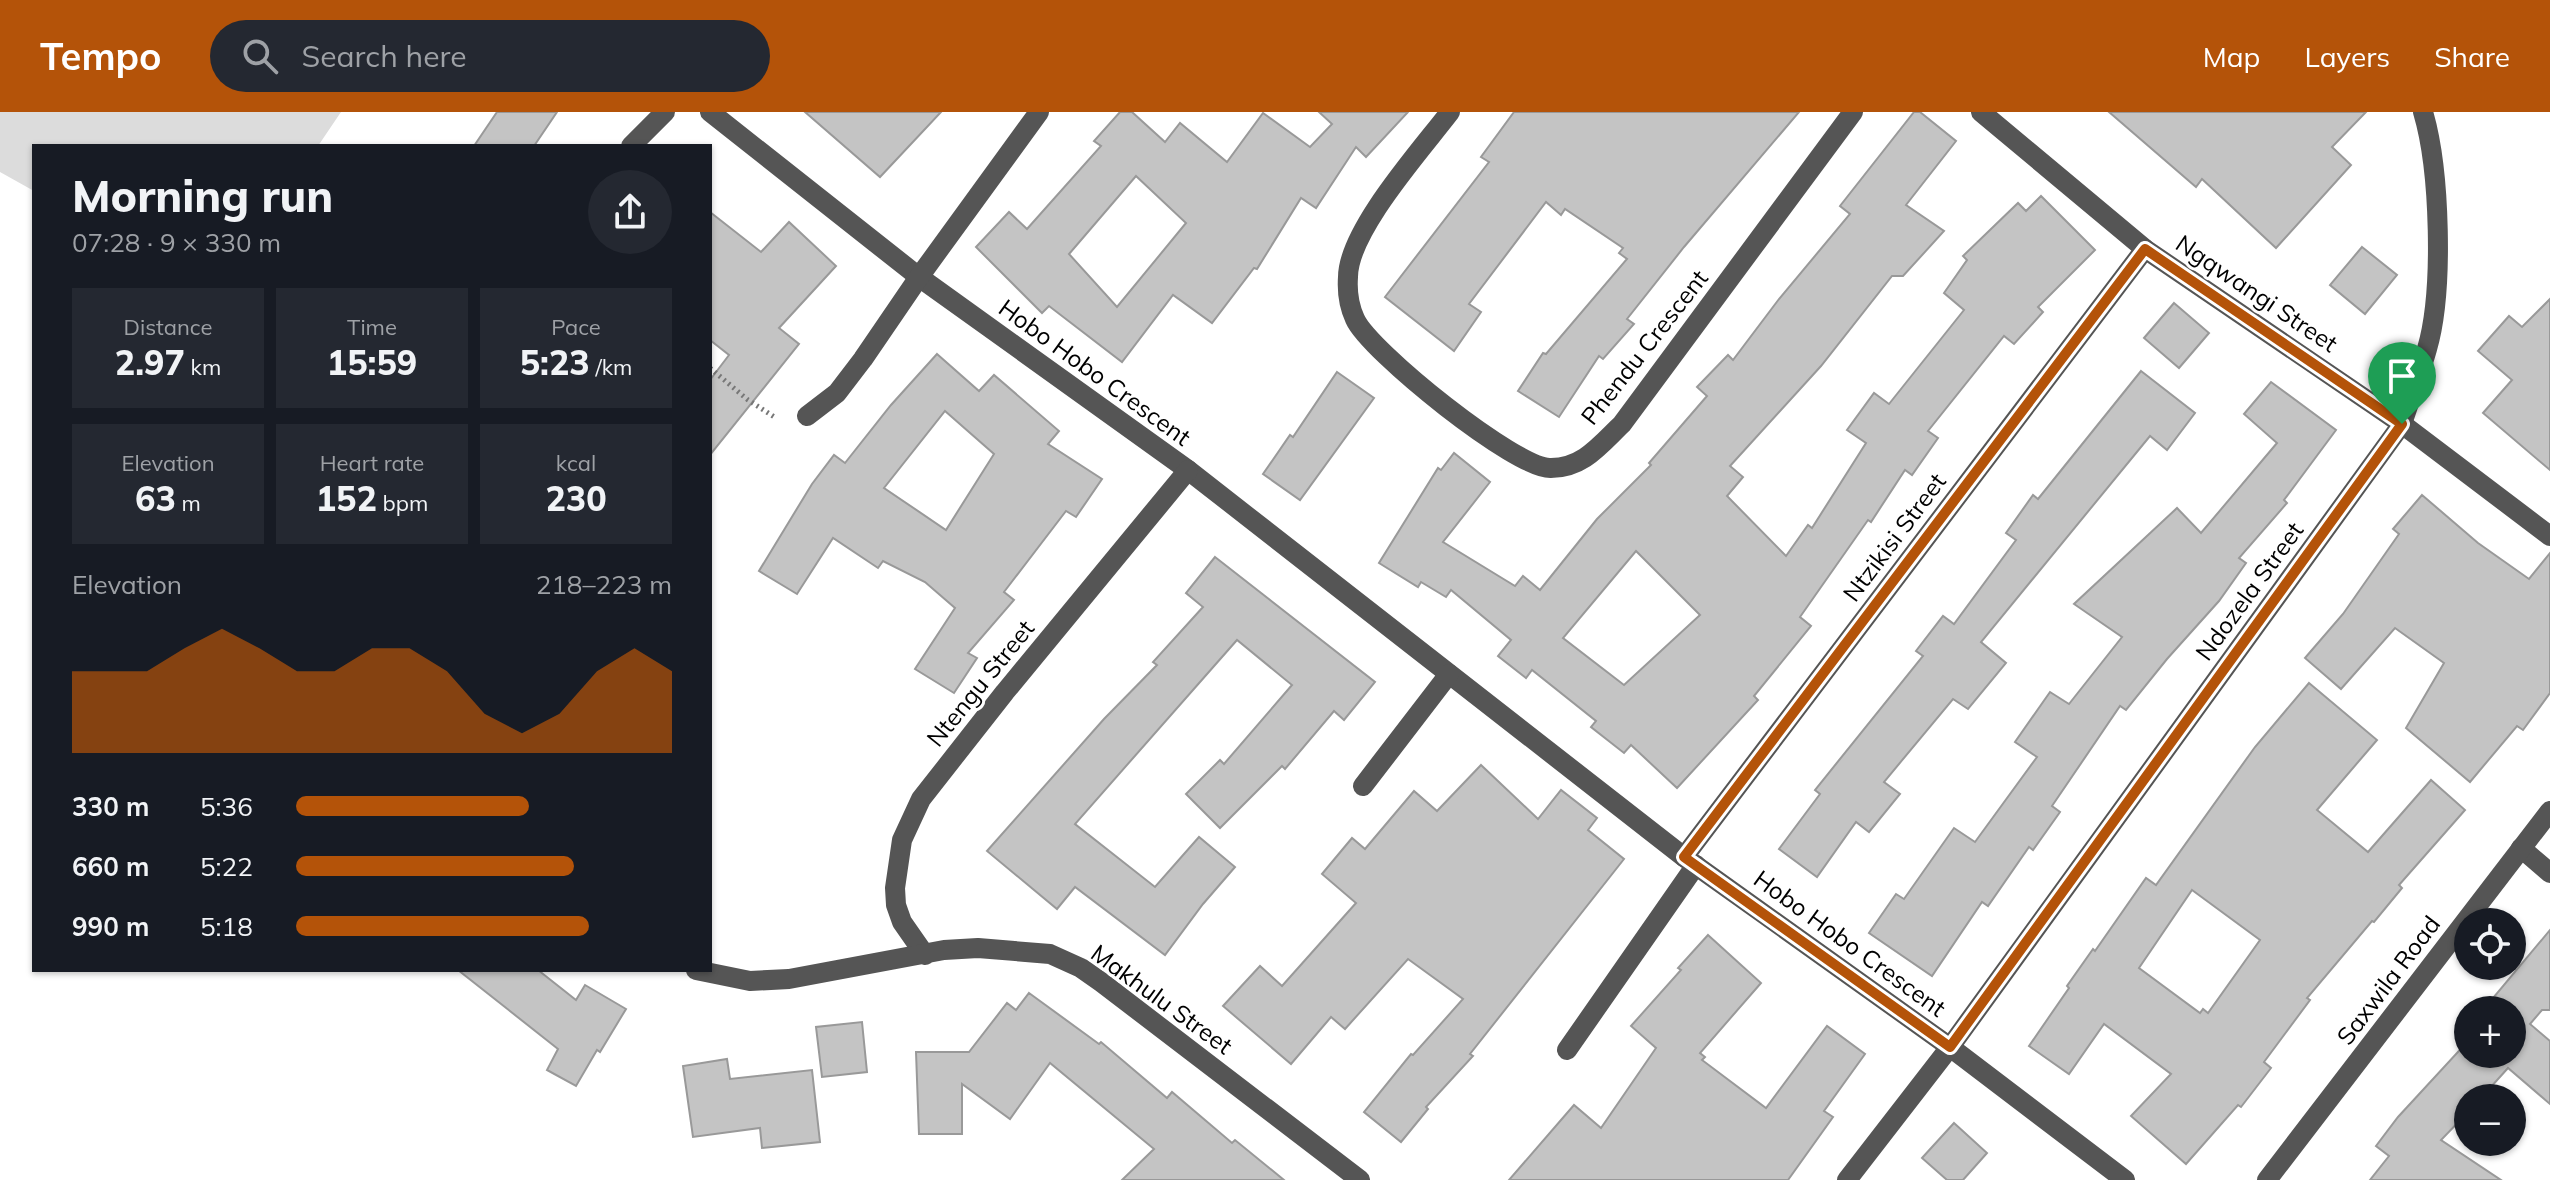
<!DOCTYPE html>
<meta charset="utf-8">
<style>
body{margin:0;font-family:Mulish,sans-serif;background:#242831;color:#f1f3f6;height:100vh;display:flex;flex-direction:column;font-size:30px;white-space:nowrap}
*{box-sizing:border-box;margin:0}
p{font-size:26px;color:#9ea1a6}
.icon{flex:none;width:44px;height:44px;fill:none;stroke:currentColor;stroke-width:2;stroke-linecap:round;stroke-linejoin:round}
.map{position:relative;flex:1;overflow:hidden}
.side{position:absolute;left:32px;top:32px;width:680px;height:828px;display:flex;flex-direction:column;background:#171b24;border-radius:0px;box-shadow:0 2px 6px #0004}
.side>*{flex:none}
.fabs{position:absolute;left:2454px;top:796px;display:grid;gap:16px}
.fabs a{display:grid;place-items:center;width:72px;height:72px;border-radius:50%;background:#171b24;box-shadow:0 2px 6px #0004;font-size:40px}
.pin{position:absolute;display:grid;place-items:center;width:68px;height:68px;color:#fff;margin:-82px -34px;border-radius:50% 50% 50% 0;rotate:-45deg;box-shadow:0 0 8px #0007}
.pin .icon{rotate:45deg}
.round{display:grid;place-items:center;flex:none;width:84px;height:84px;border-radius:42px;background:#242831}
.summary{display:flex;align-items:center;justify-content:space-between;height:136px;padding:0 40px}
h1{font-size:44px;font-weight:800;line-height:60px}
.figures{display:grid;grid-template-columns:repeat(3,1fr);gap:12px;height:136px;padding:8px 40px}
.figures div{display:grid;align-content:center;border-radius:0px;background:#242831;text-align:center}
.figures b{font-size:34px;font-weight:800}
.figures small{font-size:22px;font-weight:400}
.figures p{font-size:22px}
.chart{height:224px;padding:16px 40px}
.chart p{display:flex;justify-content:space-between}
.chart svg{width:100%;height:144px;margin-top:8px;fill:#b45309;opacity:.7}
ul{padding:0 40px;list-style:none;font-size:26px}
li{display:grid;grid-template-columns:128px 96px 1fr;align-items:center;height:60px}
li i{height:20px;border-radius:10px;background:#b45309}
header{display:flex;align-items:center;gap:48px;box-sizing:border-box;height:112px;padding:0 40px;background:#b45309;color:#fff}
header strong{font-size:38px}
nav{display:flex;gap:44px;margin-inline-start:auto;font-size:28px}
.search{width:560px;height:72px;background:#242831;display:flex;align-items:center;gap:20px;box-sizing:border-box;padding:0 28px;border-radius:44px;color:#9ea1a6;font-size:30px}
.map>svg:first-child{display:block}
</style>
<header>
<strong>Tempo</strong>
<div class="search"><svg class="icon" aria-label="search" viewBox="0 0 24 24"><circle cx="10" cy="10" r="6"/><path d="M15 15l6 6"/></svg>Search here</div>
<nav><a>Map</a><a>Layers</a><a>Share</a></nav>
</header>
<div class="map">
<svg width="2550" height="1068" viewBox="0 0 2550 1068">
<rect width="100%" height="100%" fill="#fff"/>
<!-- green -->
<path fill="#dcdcdc" d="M0 0H341L318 34H34V79L0 60Z"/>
<!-- building -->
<g fill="#c4c4c4" stroke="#999" stroke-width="2" fill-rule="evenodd">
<path d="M497 0H557L534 34H474Z"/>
<path d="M805 0H941L880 65Z"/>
<path d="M1120 0H1132L1165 30 1180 11 1227 50 1263 1 1310 35 1332 12 1319 0H1408L1366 45 1356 35 1316 96 1301 86 1257 157 1254 156 1212 211 1173 183 1122 250 1049 194 1042 201 976 135 1009 100 1027 117 1101 34 1094 29ZM1136 64 1186 111 1117 195 1069 142Z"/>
<path d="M1514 0H1799L1684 135 1627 207 1634 212 1603 247 1599 244 1559 305 1518 279 1543 241 1546 242 1627 147 1619 141 1623 136 1565 97 1561 103 1546 90 1469 192 1481 200 1454 239 1385 185 1489 50 1481 45Z"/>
<path d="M1914 0H1920L1956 29 1906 93 1944 119 1903 164H1892L1821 254 1730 354 1743 365 1727 384 1786 444 1808 413 1812 416 1866 331 1847 318 1874 281 1889 292 1964 198 1944 181 1967 148 1963 144 2018 91 2026 99 2041 84 2095 138 2038 195 2043 200 2014 232 2004 224 1928 319 1938 326 1912 363 1905 358 1871 410 1868 408 1800 505 1811 514 1754 584 1758 588 1677 676 1631 633 1624 641 1591 615 1596 609 1532 558 1526 566 1498 544 1511 528 1451 478 1446 485 1421 470 1418 475 1379 451 1438 356 1441 358 1454 341 1490 370 1443 430 1515 474 1523 464 1540 478 1597 407 1651 353 1649 351 1707 284 1697 275 1728 243 1733 248 1779 187 1850 102 1840 94ZM1636 439 1700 503 1624 573 1563 526Z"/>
<path d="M2109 0H2366L2332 35 2351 53 2276 136 2202 67 2196 75Z"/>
<path d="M710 100 761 140 789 110 836 154 779 216 799 232 710 343V268L729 243 710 228Z"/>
<path d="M2362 135 2397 163 2365 202 2330 173Z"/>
<path d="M2550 187V358L2483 301 2512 268 2478 239 2509 204 2522 215Z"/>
<path d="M2174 191 2209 221 2179 256 2144 226Z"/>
<path d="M937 242 979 279 994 263 1059 319 1048 332 1102 367 1076 405 1066 399 1004 480 1014 488 968 541 977 546 954 581 915 557 955 496 925 470 883 449 878 456 833 426 797 482 759 459 812 372 834 343 845 351 891 293ZM945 299 994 342 946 418 884 376Z"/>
<path d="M2141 259 2195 301 2167 338 2150 324 1981 530 2006 551 1968 597 1953 587 1884 670 1900 682 1869 720 1856 710 1817 765 1779 737 1820 682 1815 678 1923 544 1916 539 1943 504 1954 512 2016 428 2006 421 2033 383 2038 387Z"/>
<path d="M1337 260 1374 286 1300 388 1263 362 1290 323 1293 325Z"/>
<path d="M2271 270 2336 318 2284 388 2287 391 2239 446 2246 451 2219 489 2167 547 2126 598 2120 594 2052 694 2060 700 2033 738 2029 735 1988 794 1982 790 1932 864 1869 821 1896 782 1904 787 1954 716 1975 730 2037 645 2015 630 2050 580 2069 592 2122 525 2074 492 2177 396 2201 421 2277 331 2244 302Z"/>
<path d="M2422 383 2478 431 2529 467 2550 441V581L2523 618 2517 614 2470 670 2406 616 2444 551 2395 516 2341 577 2305 546 2343 502 2399 422 2393 417Z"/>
<path d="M1215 445 1375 570 1344 608 1334 599 1285 657 1282 654 1220 716 1186 682 1220 648 1224 652 1292 573 1237 528 1075 712 1155 775 1199 725 1235 755 1203 792 1165 843 1075 775 1057 797 987 739 1104 607 1157 553 1153 550 1203 495 1186 481Z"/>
<path d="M2309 571 2377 628 2317 698 2368 740 2431 668 2465 698 2399 773 2402 776 2374 810 2372 809 2307 886 2310 888 2264 950 2271 956 2241 995 2238 993 2186 1052 2131 1004 2171 962 2104 912 2069 962 2029 934 2069 876 2067 874 2093 837 2095 839 2146 766 2156 773 2255 635ZM2192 778 2260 828 2208 901 2203 897 2200 901 2139 856Z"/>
<path d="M1481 653 1538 707 1561 678 1597 706 1588 718 1624 747 1470 942 1473 944 1426 995 1428 997 1401 1030 1364 1000 1411 942 1413 943 1463 887 1408 847 1345 917 1331 905 1291 952 1223 894 1260 854 1282 874 1356 791 1322 762 1352 726 1365 737 1414 679 1437 699Z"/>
<path d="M2550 818V898H2542L2530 912 2550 929V992L2508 956 2481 986H2468V1000L2441 1028 2501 1068H2370L2389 1044 2376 1034 2398 1005 2468 929V942H2512V898H2483Z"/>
<path d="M1708 823 1761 871 1700 941 1705 945 1702 948 1766 996 1827 914 1865 942 1824 999 1833 1005 1788 1068H1509L1574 993 1601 1016 1656 936 1631 914 1681 858 1678 856Z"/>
<path d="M458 858H538L576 888 585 873 626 897 600 940 597 938 576 974 547 958 558 937Z"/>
<path d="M1029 881 1099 932 1101 930 1167 986 1172 980 1232 1031 1235 1028 1284 1068H1122L1154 1037 1050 951 1010 1007 962 972V1022H919L916 940H969L1007 891 1016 898Z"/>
<path d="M862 910 867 960 822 965 816 915Z"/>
<path d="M727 947 730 967 812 958 820 1030 762 1036 760 1016 693 1025 683 954Z"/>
<path d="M1954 1011 1987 1041 1963 1068H1947L1922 1046Z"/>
</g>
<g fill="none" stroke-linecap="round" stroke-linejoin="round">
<!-- path -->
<path stroke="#777" stroke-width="5" stroke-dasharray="2 4" stroke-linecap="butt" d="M710 256 748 288 776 306"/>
<!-- minor -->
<g stroke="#555" stroke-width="20">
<path d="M710 0 919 165 1188 358 1684 745 1950 935 2125 1068"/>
<path d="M1450 0C1421 38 1348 119 1348 165 1347 179 1349 194 1355 207 1369 239 1517 358 1551 356 1583 356 1600 333 1622 312L1853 0"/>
<path d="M1981 0 2145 137 2402 312 2550 424"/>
<path d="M631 34 665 0"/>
<path d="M807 304 837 281 863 247 919 165 1039 0"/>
<path d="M1363 674 1449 562"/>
<path d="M2521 736 2550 761"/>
<path d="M1684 745 2145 137"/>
<path d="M925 843 902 810 896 793 895 776 902 728 921 687 1005 580 1188 358"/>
<path d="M696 858 750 869 789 867 944 838 978 836 1050 842 1081 856 1101 870 1360 1068"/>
<path d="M1567 938 1696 753"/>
<path d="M1847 1068 1950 935 2402 312C2410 287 2420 262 2427 237 2444 179 2440 57 2423 0"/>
<path d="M2267 1068 2550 699"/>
</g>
</g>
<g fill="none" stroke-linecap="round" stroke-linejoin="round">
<defs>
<path id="route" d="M2145 137 2402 312 1950 935 1684 745Z"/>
</defs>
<!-- route casing -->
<use href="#route" stroke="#fff" stroke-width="16"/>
<!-- route -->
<use href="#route" stroke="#b45309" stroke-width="10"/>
</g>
<g text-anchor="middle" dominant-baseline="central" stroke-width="6" stroke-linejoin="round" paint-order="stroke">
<!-- street labels -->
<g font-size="24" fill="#000" stroke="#fff">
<text transform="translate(2257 181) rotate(34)">Ngqwangi Street</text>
<text transform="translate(1644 235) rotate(-52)">Phendu Crescent</text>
<text transform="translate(1095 260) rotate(36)">Hobo Hobo Crescent</text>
<text transform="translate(1894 425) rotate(-53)">Ntzikisi Street</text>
<text transform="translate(2249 479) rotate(-54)">Ndozela Street</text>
<text transform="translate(980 571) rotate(-51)">Ntengu Street</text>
<text transform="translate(1850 831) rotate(36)">Hobo Hobo Crescent</text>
<text transform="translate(2388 868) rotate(-53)">Saxwila Road</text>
<text transform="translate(1162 887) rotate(36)">Makhulu Street</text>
</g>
</g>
</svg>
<div class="fabs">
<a><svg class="icon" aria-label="locate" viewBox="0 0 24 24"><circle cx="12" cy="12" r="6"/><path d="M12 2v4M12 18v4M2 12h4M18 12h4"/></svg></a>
<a>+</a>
<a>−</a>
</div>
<div class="pin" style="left:2402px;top:312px;background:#1e9e55"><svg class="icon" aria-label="arrive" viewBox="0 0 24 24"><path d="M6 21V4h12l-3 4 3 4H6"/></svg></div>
<section class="side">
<div class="summary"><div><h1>Morning run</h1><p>07:28 · 9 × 330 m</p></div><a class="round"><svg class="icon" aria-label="share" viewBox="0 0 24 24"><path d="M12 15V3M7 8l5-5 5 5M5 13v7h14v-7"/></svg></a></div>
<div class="figures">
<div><p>Distance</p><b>2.97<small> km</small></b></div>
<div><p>Time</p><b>15:59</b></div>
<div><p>Pace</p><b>5:23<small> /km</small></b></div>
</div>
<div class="figures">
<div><p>Elevation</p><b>63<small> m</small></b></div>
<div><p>Heart rate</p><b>152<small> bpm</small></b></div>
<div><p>kcal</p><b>230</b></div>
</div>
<div class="chart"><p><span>Elevation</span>218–223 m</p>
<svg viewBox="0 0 160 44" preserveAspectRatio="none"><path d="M0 44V19L10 19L20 19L30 12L40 6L50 12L60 19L70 19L80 12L90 12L100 19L110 32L120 38L130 32L140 19L150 12L160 19V44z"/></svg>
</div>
<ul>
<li><b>330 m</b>5:36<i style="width:62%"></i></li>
<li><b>660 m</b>5:22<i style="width:74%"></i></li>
<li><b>990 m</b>5:18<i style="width:78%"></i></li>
</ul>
</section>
</div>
